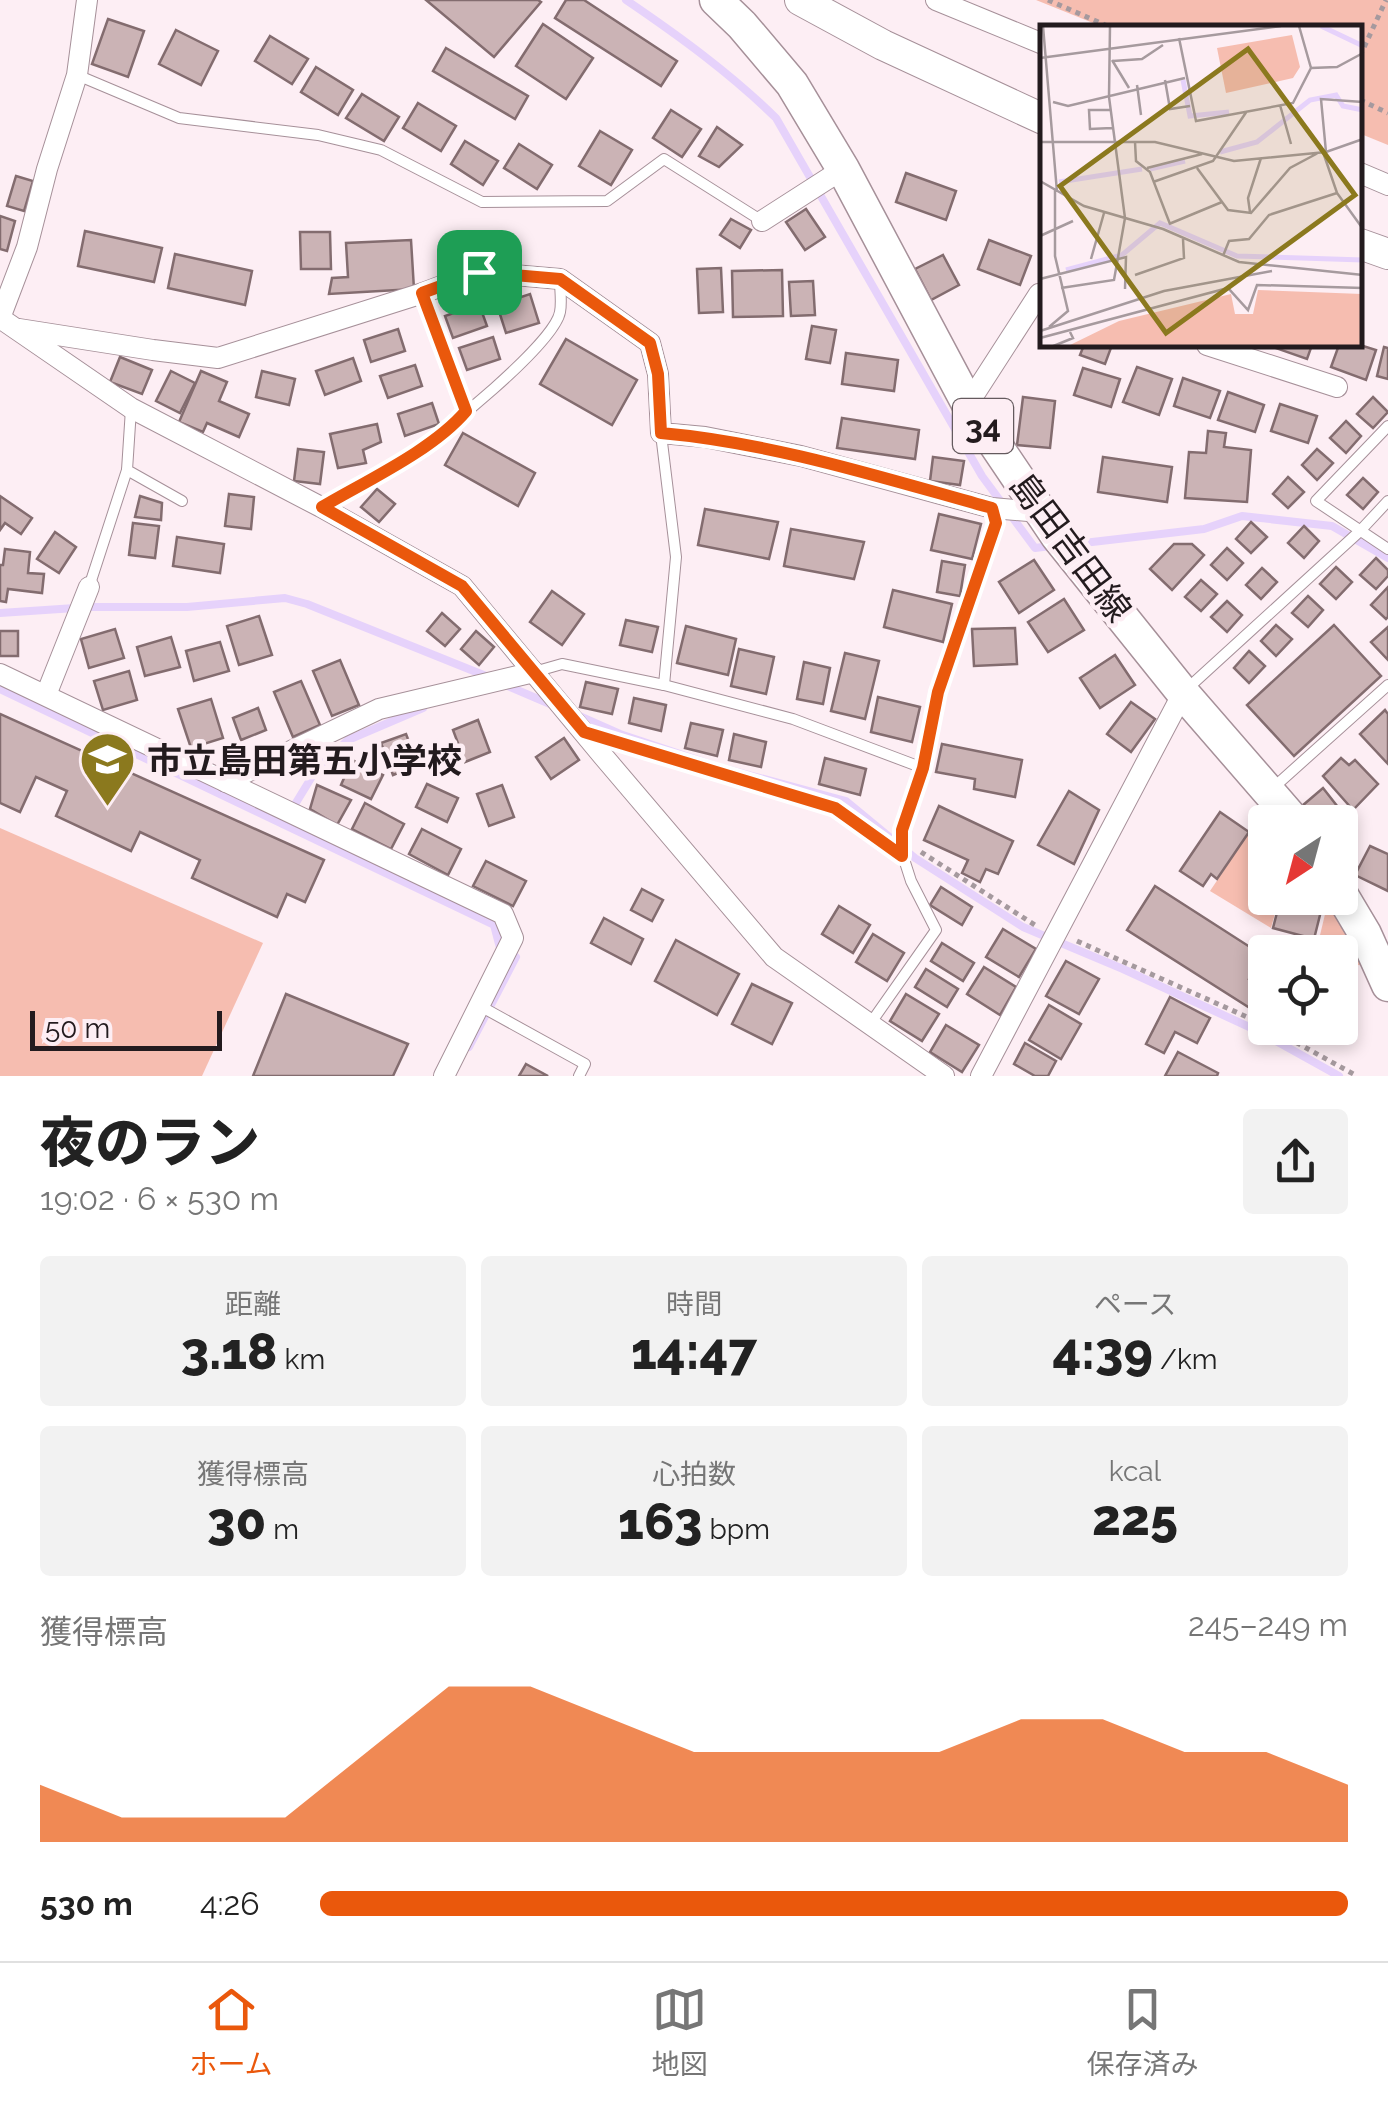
<!DOCTYPE html>
<html lang="ja">
<meta charset="utf-8">
<style>
body{margin:0;font-family:Raleway,"Noto Sans JP",sans-serif;background:#f2f2f2;color:#222;height:100vh;display:flex;flex-direction:column;font-size:38px;white-space:nowrap}
*{box-sizing:border-box;margin:0}
p{font-size:32px;color:#767676}
.icon{flex:none;width:55px;height:55px;fill:none;stroke:currentColor;stroke-width:2;stroke-linecap:round;stroke-linejoin:round}
.map{position:relative;height:1076px;overflow:hidden}
.drawer{display:flex;flex-direction:column;background:#fff;flex:1}
.drawer>*{flex:none}
.needle{width:65px;rotate:216deg}
.controls{position:absolute;left:1248px;top:805px;display:grid;gap:20px}
.controls a{display:grid;place-items:center;width:110px;height:110px;border-radius:10px;background:#fff;box-shadow:0 5px 15px #0003;font-size:50px}
.scale{position:absolute;left:30px;bottom:25px;width:192px;box-sizing:border-box;padding-left:10px;border:5px solid #231b1e;border-top:0;font-size:28px;line-height:35px;white-space:nowrap;color:#231b1e;-webkit-text-stroke:8px #fdeef4;paint-order:stroke}
.pin{position:absolute;display:grid;place-items:center;width:85px;height:85px;color:#fff;margin:-42px;border-radius:20px;box-shadow:0 5px 15px #0006}
.round{display:grid;place-items:center;flex:none;width:105px;height:105px;border-radius:10px;background:#f2f2f2}
.overview{display:flex;align-items:center;justify-content:space-between;height:170px;padding:0 40px}
h1{font-size:55px;font-weight:800;line-height:75px}
.figures{display:grid;grid-template-columns:repeat(3,1fr);gap:15px;height:170px;padding:10px 40px}
.figures div{display:grid;align-content:center;border-radius:10px;background:#f2f2f2;text-align:center}
.figures b{font-size:50px;font-weight:800}
.figures small{font-size:28px;font-weight:400}
.figures p{font-size:28px}
.chart{height:280px;padding:20px 40px}
.chart p{display:flex;justify-content:space-between}
.chart svg{width:100%;height:180px;margin-top:10px;fill:#ea580c;opacity:.7}
ul{padding:0 40px;list-style:none;font-size:32px}
li{display:grid;grid-template-columns:160px 120px 1fr;align-items:center;height:75px}
li i{height:25px;border-radius:12px;background:#ea580c}
.menu{display:flex;justify-content:space-around;align-items:center;height:140px;border-top:2px solid #e0e0e0;background:#fff;font-size:28px;color:#767676}
.menu a{display:grid;justify-items:center;gap:5px}
.menu .on{color:#ea580c}
.map>svg:first-child{display:block}
</style>
<div class="map">
<svg width="1388" height="1076" viewBox="0 0 1388 1076">
<rect width="100%" height="100%" fill="#fdeef4"/>
<!-- green -->
<g fill="#f6bdb0">
<path d="M1036 0H1388V145L1361 134 1360 28 1103 27Z"/>
<path d="M1265 809 1275 822H1265V898H1283L1279 899 1271 928 1210 891Z"/>
<path d="M0 828 263 943 202 1076H0Z"/>
<path d="M1326 910 1335 913 1363 966 1340 961V952H1316Z"/>
</g>
<g fill="none" stroke-linecap="round" stroke-linejoin="round">
<!-- stream -->
<g stroke="#e6d2fb" stroke-width="8">
<path d="M626 0C679 36 730 73 776 118L982 476 1035 548 1051 546"/>
<path d="M1075 544 1204 529 1242 516 1332 526 1388 558"/>
<path d="M0 613 90 607H187L285 598 307 604 491 678"/>
<path d="M503 684 550 704"/>
<path d="M0 689 494 925 500 948 516 957 469 1047"/>
<path d="M577 715 620 734 719 767 846 801 915 858 1023 927 1123 969 1258 1031 1339 1076"/>
<path d="M283 824 316 770 348 740 423 708"/>
</g>
</g>
<!-- building -->
<g fill="#cbb3b5" stroke="#836c6f" stroke-width="2.5">
<path d="M426 0H538L541 2 494 57Z"/>
<path d="M566 0H584L677 61 661 86 555 18Z"/>
<path d="M108 19 144 31 128 77 92 64Z"/>
<path d="M543 24 593 58 566 99 516 66Z"/>
<path d="M176 30 218 51 201 85 159 64Z"/>
<path d="M270 36 308 59 292 84 255 61Z"/>
<path d="M446 48 528 96 515 119 433 71Z"/>
<path d="M316 67 353 90 338 115 301 92Z"/>
<path d="M362 94 399 117 384 141 346 118Z"/>
<path d="M418 103 456 126 441 151 403 128Z"/>
<path d="M671 110 701 129 682 157 653 138Z"/>
<path d="M717 127 742 145 719 167 699 156Z"/>
<path d="M600 131 632 150 611 185 579 166Z"/>
<path d="M465 141 498 161 483 185 451 164Z"/>
<path d="M519 144 552 165 537 189 504 168Z"/>
<path d="M906 173 956 191 946 220 896 202Z"/>
<path d="M16 176 33 181 24 211 7 206Z"/>
<path d="M806 209 825 237 805 250 786 222Z"/>
<path d="M0 216 15 221 7 251 0 249Z"/>
<path d="M731 219 751 230 740 248 720 235Z"/>
<path d="M85 231 162 248 154 282 78 266Z"/>
<path d="M300 232H330L331 269H301Z"/>
<path d="M411 240 414 289 329 294 332 278 348 277 346 243Z"/>
<path d="M989 240 1031 256 1020 285 978 269Z"/>
<path d="M175 254 252 271 245 305 168 288Z"/>
<path d="M943 255 959 285 931 300 915 269Z"/>
<path d="M721 268 723 312 699 313 697 269Z"/>
<path d="M782 270 783 316 733 317 732 271Z"/>
<path d="M813 281 815 315 791 316 789 282Z"/>
<path d="M530 294 539 323 506 333 497 305Z"/>
<path d="M479 304 487 326 453 338 445 316Z"/>
<path d="M812 326 836 330 830 363 806 359Z"/>
<path d="M398 329 405 351 371 362 364 340Z"/>
<path d="M493 337 500 359 467 370 459 348Z"/>
<path d="M566 339 637 380 612 425 540 384Z"/>
<path d="M1084 345H1112L1105 364 1080 355Z"/>
<path d="M1267 345H1312L1307 359Z"/>
<path d="M1339 345H1360L1376 350 1366 380 1331 367Z"/>
<path d="M1384 347 1388 348V379L1377 376Z"/>
<path d="M846 353 898 360 894 391 842 384Z"/>
<path d="M120 357 152 370 142 394 110 382Z"/>
<path d="M353 358 361 381 325 395 316 371Z"/>
<path d="M415 365 422 386 388 398 380 376Z"/>
<path d="M1137 367 1172 379 1159 415 1123 402Z"/>
<path d="M1083 368 1120 379 1111 407 1074 395Z"/>
<path d="M171 371 195 383 180 413 156 401Z"/>
<path d="M201 371 227 382 219 401 249 414 239 437 207 423 203 432 179 422Z"/>
<path d="M262 371 295 379 289 405 256 397Z"/>
<path d="M1183 378 1220 391 1210 418 1174 406Z"/>
<path d="M1228 392 1264 405 1255 432 1218 420Z"/>
<path d="M1023 397 1055 401 1050 448 1017 445Z"/>
<path d="M1373 397 1388 412 1373 428 1357 414Z"/>
<path d="M432 403 439 424 405 436 398 414Z"/>
<path d="M1280 404 1317 416 1308 443 1271 431Z"/>
<path d="M842 418 919 430 915 459 837 448Z"/>
<path d="M1346 421 1361 436 1346 453 1330 438Z"/>
<path d="M377 424 381 442 363 450 366 463 338 468 330 434Z"/>
<path d="M1208 431 1226 433 1224 447 1251 450 1247 502 1185 498 1189 452 1206 453Z"/>
<path d="M463 433 535 473 518 506 445 465Z"/>
<path d="M298 449 324 452 320 484 294 481Z"/>
<path d="M1317 449 1333 463 1317 480 1302 465Z"/>
<path d="M933 457 964 461 960 485 930 481Z"/>
<path d="M1103 457 1172 467 1167 502 1098 492Z"/>
<path d="M1288 477 1304 492 1288 508 1273 494Z"/>
<path d="M1363 478 1378 492 1363 509 1347 495Z"/>
<path d="M377 489 395 504 379 522 361 507Z"/>
<path d="M229 494 254 497 251 529 225 526Z"/>
<path d="M0 496 32 518 21 534 5 523 0 530Z"/>
<path d="M140 496 162 503 161 520 135 517Z"/>
<path d="M705 509 778 522 769 559 698 545Z"/>
<path d="M939 514 981 524 972 559 931 550Z"/>
<path d="M1251 522 1267 537 1251 553 1236 539Z"/>
<path d="M133 523 159 526 155 558 129 555Z"/>
<path d="M1304 526 1319 541 1304 558 1288 543Z"/>
<path d="M791 529 864 542 854 579 784 566Z"/>
<path d="M55 532 76 547 59 573 37 559Z"/>
<path d="M177 537 224 544 220 573 173 566Z"/>
<path d="M1174 544H1192L1204 555 1172 590 1150 569Z"/>
<path d="M1227 548 1243 563 1227 580 1211 565Z"/>
<path d="M5 549 30 552 28 573 44 574 42 593 8 589 6 602 0 601V565H3Z"/>
<path d="M1376 558 1388 570V576L1376 589 1360 575Z"/>
<path d="M1034 560 1054 590 1019 613 999 582Z"/>
<path d="M942 561 965 565 960 596 937 592Z"/>
<path d="M1336 567 1352 582 1336 599 1320 584Z"/>
<path d="M1262 568 1277 582 1261 599 1246 585Z"/>
<path d="M1201 580 1217 594 1201 611 1185 597Z"/>
<path d="M1388 587V617L1386 619 1371 605Z"/>
<path d="M893 590 952 604 943 642 884 627Z"/>
<path d="M552 591 584 614 562 645 530 622Z"/>
<path d="M1308 596 1323 610 1308 627 1292 613Z"/>
<path d="M1064 599 1084 630 1048 652 1028 622Z"/>
<path d="M1227 601 1242 615 1227 632 1211 617Z"/>
<path d="M442 613 460 629 445 646 427 631Z"/>
<path d="M259 616 272 655 239 665 227 626Z"/>
<path d="M626 620 658 627 652 652 620 645Z"/>
<path d="M1276 625 1292 639 1276 656 1261 641Z"/>
<path d="M1334 625 1381 676 1294 756 1247 705Z"/>
<path d="M686 626 736 639 728 675 677 663Z"/>
<path d="M1388 627V660L1371 642Z"/>
<path d="M1015 628 1017 664 974 666 972 629Z"/>
<path d="M115 629 124 658 89 668 81 639Z"/>
<rect x="0" y="631" width="18" height="25"/>
<path d="M476 631 494 647 479 665 461 649Z"/>
<path d="M171 637 180 667 145 676 137 647Z"/>
<path d="M220 642 229 671 194 681 186 651Z"/>
<path d="M739 649 774 657 766 694 731 686Z"/>
<path d="M1249 651 1265 666 1249 683 1234 668Z"/>
<path d="M845 653 879 661 865 719 831 711Z"/>
<path d="M1115 655 1135 685 1100 708 1080 678Z"/>
<path d="M340 660 359 705 332 716 313 671Z"/>
<path d="M804 662 830 668 823 704 797 699Z"/>
<path d="M129 671 137 700 103 710 94 681Z"/>
<path d="M301 681 320 725 293 737 274 692Z"/>
<path d="M586 682 618 689 612 714 580 707Z"/>
<path d="M878 697 920 707 912 742 871 732Z"/>
<path d="M634 698 666 705 661 731 629 723Z"/>
<path d="M211 699 223 738 191 748 178 709Z"/>
<path d="M1131 702 1155 719 1131 752 1107 734Z"/>
<path d="M258 708 266 730 241 740 233 718Z"/>
<path d="M1385 710 1388 714V764L1360 734Z"/>
<path d="M0 714 324 860 305 902 287 894 277 917 192 878 200 860 140 832 131 851 56 816 67 791 36 777 20 812 0 803Z"/>
<path d="M478 720 490 752 465 762 453 730Z"/>
<path d="M691 723 723 730 717 756 685 748Z"/>
<path d="M406 734 418 765 393 775 381 743Z"/>
<path d="M734 734 766 742 761 767 729 760Z"/>
<path d="M564 738 579 760 551 779 536 757Z"/>
<path d="M942 744 1022 760 1015 797 974 789 975 779 936 772Z"/>
<path d="M825 758 866 769 860 795 819 784Z"/>
<path d="M1341 758 1349 765 1355 760 1378 784 1353 810 1323 776Z"/>
<path d="M352 760 383 775 371 799 341 785Z"/>
<path d="M427 784 458 798 447 822 416 807Z"/>
<path d="M317 785 351 800 337 825 310 809Z"/>
<path d="M502 785 514 817 489 826 477 794Z"/>
<path d="M1323 788 1352 825 1340 833V822H1315L1302 806Z"/>
<path d="M1069 791 1099 810 1074 864 1038 845Z"/>
<path d="M365 803 404 824 391 849 352 829Z"/>
<path d="M939 806 1013 841 998 874 986 869 980 882 962 873 968 860 924 840Z"/>
<path d="M1220 812 1249 832 1217 879 1211 874 1203 886 1180 871Z"/>
<path d="M422 829 461 849 448 875 409 854Z"/>
<path d="M1370 846 1388 854V891L1355 875Z"/>
<path d="M486 861 526 881 513 906 473 886Z"/>
<path d="M1155 886 1264 956 1249 979 1265 989 1253 1010 1127 930Z"/>
<path d="M941 887 972 907 962 925 930 905Z"/>
<path d="M642 889 663 900 652 921 631 910Z"/>
<path d="M1285 898 1301 900 1300 906 1321 911 1314 939 1273 928 1280 901 1284 902Z"/>
<path d="M839 906 870 925 853 953 822 934Z"/>
<path d="M604 918 643 939 631 964 591 943Z"/>
<path d="M1003 929 1036 949 1019 977 986 957Z"/>
<path d="M873 934 904 953 887 981 856 962Z"/>
<path d="M676 940 739 974 717 1015 655 981Z"/>
<path d="M942 943 974 963 963 981 931 961Z"/>
<path d="M1066 961 1099 979 1079 1014 1046 996Z"/>
<path d="M984 967 1016 987 1000 1015 967 994Z"/>
<path d="M926 969 958 989 947 1007 915 987Z"/>
<path d="M752 984 792 1003 772 1044 732 1024Z"/>
<path d="M286 994 408 1044 393 1076H253Z"/>
<path d="M906 994 939 1014 922 1041 890 1021Z"/>
<path d="M1170 997 1210 1018 1197 1043 1175 1032 1164 1053 1146 1044Z"/>
<path d="M1049 1005 1081 1024 1061 1059 1029 1040Z"/>
<path d="M946 1025 979 1045 962 1072 930 1052Z"/>
<path d="M1025 1043 1056 1061 1048 1076H1035L1014 1064Z"/>
<path d="M1178 1052 1218 1073 1217 1076H1165Z"/>
<path d="M526 1064 548 1076H519Z"/>
</g>
<g fill="none" stroke-linecap="round" stroke-linejoin="round">
<defs>
<g id="service">
<path d="M77 75 179 118 318 135 381 150 482 202 607 201 664 159 762 221"/>
<path d="M423 293 466 411"/>
<path d="M131 409 127 470 182 501"/>
<path d="M1388 426 1316 501 1388 549"/>
<path d="M661 434 676 557 664 685"/>
<path d="M322 506C351 489 382 474 410 455 440 436 554 344 560 312 562 302 560 290 560 281"/>
<path d="M89 587 127 470"/>
<path d="M534 672 562 664 664 685 793 719 923 768"/>
<path d="M1188 688 1360 531 1388 501"/>
<path d="M590 734 835 808 903 856"/>
<path d="M1273 788 1388 685"/>
<path d="M480 1006 585 1064 579 1076"/>
<path d="M870 1024 936 930 911 881 903 856 902 830 923 768 938 692 997 523 992 508"/>
</g>
<g id="minor">
<path d="M936 0 1043 44"/>
<path d="M1360 173 1388 185"/>
<path d="M762 221 843 169"/>
<path d="M0 318 131 408 321 507 462 586 603 756 774 957 944 1076"/>
<path d="M0 318 27 247 47 169 77 75 87 0"/>
<path d="M19 329 153 350 218 358 423 293 479 272 560 279 650 343 658 374 661 433 705 437 801 456 992 508 1040 512"/>
<path d="M1207 345 1337 387"/>
<path d="M968 404 1039 294 1043 295"/>
<path d="M0 674 503 914 513 938 444 1076"/>
<path d="M46 695 89 587"/>
<path d="M226 782 379 709 534 672"/>
<path d="M981 1076 1183 693"/>
</g>
<g id="secondary">
<path d="M800 0 883 45 1043 119"/>
<path d="M1360 244 1388 254"/>
</g>
<g id="primary">
<path d="M716 0 742 25 792 84 843 169 968 404 1057 536 1183 693 1295 822"/>
<path d="M1340 892 1365 934 1388 985"/>
</g>
</defs>
<!-- service casing -->
<use href="#service" stroke="#a69099" stroke-width="12"/>
<!-- minor casing -->
<use href="#minor" stroke="#a69099" stroke-width="22"/>
<!-- secondary casing -->
<use href="#secondary" stroke="#a69099" stroke-width="32"/>
<!-- primary casing -->
<use href="#primary" stroke="#a69099" stroke-width="35"/>
<!-- path -->
<g stroke="#a5999e" stroke-width="5" stroke-dasharray="5 5" stroke-linecap="butt">
<path d="M1048 0 1112 28"/>
<path d="M1360 56 1386 0"/>
<path d="M1360 100 1388 113"/>
<path d="M921 852 1038 927"/>
<path d="M1077 941 1265 1025"/>
<path d="M1270 1028 1357 1076"/>
</g>
<!-- service -->
<use href="#service" stroke="#fff" stroke-width="10"/>
<!-- minor -->
<use href="#minor" stroke="#fff" stroke-width="20"/>
<!-- secondary -->
<use href="#secondary" stroke="#fff" stroke-width="30"/>
<!-- primary -->
<use href="#primary" stroke="#fff" stroke-width="32"/>
</g>
<g fill="none" stroke-linecap="round" stroke-linejoin="round">
<defs>
<path id="route" d="M479 272 560 279 650 343 658 374 661 433C774 443 883 478 992 508L996 523 938 692 923 768 902 830V856L835 808 584 732 462 586 322 507C366 481 433 450 466 411L422 293Z"/>
</defs>
<!-- route casing -->
<use href="#route" stroke="#fff" stroke-width="20"/>
<!-- route -->
<use href="#route" stroke="#ea580c" stroke-width="12"/>
</g>
<!-- icons -->
<defs>
<symbol id="school-pin" viewBox="-11 -11 22 30"><path d="M0 17L-7.5 6A9.5 9.5 0 1 1 7.5 6Z" fill="#8b791e" stroke="#fdeef4"/><path d="M0-5L7-2L0 1L-7-2ZM-4 1L0 2.5L4 1V4Q0 6-4 4Z" fill="#fff"/></symbol>
</defs>
<g fill-rule="evenodd">
<use href="#school-pin" x="76" y="728" width="63" height="86"/>
</g>
<g text-anchor="middle" dominant-baseline="central" stroke-width="9" stroke-linejoin="round" paint-order="stroke">
<!-- shield labels -->
<rect fill="#fdeef4" stroke="#645a5e" stroke-width="2.5" x="953" y="399" width="60" height="54" rx="8"/>
<g font-size="32" font-weight="bold" fill="#231b1e">
<text x="983" y="426">34</text>
</g>
<!-- street labels -->
<g font-size="35" fill="#231b1e" stroke="#fdeef4">
<text transform="translate(1071 547) rotate(53)">島田吉田線</text>
</g>
<!-- poi labels -->
<g font-size="35" font-weight="bold" fill="#231b1e" stroke="#fdeef4" text-anchor="start">
<text x="147" y="760">市立島田第五小学校</text>
</g>
</g>
<!-- overview -->
<g transform="translate(1040 25)">
<rect width="322" height="322" fill="#fdeef4"/>
<path d="M252 10 260 42 253 53 186 68 177 23ZM218 265 322 269V322H26L79 296 191 269 195 289H213Z" fill="#f6bdb0"/>
<path fill="none" stroke="#e6d2fb" stroke-width="5" d="M281 1 323 21M143 55 150 91 189 87M180 127 217 117 270 75 296 70 303 81 323 85M110 144 145 136M19 157 102 144M26 245 82 230 120 198 197 231 323 235"/>
<path fill="none" stroke="#a69a9e" stroke-width="2.5" d="M3 1 17 167M259 1 271 43M139 13 156 96 253 78 271 43 297 42 323 28M0 33 241 1M72 35 89 63M73 36 102 34 123 20M125 55 130 84 150 81M97 60 101 90M13 77 28 81 145 53M240 80 251 119M71 85H49L50 104 72 103M0 117H115L194 136 286 127 323 114M95 117 96 136 110 147 130 199M283 127 297 168 323 204M286 127 281 74 323 77M107 143 162 129M157 143 188 185 211 188 250 143 278 128M0 156 44 181 123 204 199 237 323 250M113 157 173 136 207 86M210 187 208 173 221 133M129 199 182 177M0 211 33 196M183 231 189 216 209 214 229 190 297 168M51 234 64 188M95 250 144 233 143 214M0 254 86 232 85 264M21 263 74 255 85 193 69 72 70 1M9 302 28 286 15 231V165M0 306 124 266 232 246M0 313 188 263 208 285 217 260 323 263M11 322 33 313 30 307"/>
<path fill="#8b791e" fill-opacity="0.15" stroke="#8b791e" stroke-width="5" d="M208 24 315 170 126 308 20 161Z"/>
<rect width="322" height="322" fill="none" stroke="#231b1e" stroke-width="5"/>
</g>
</svg>
<div class="controls">
<a><svg class="needle" viewBox="-14 -14 28 28"><path d="M0-13l5 13h-10z" fill="#e53935"/><path d="M0 13l5-13h-10z" fill="#767676"/></svg></a>
<a><svg class="icon" aria-label="locate" viewBox="0 0 24 24"><circle cx="12" cy="12" r="6"/><path d="M12 2v4M12 18v4M2 12h4M18 12h4"/></svg></a>
</div>
<div class="scale">50 m</div>
<div class="pin" style="left:479px;top:272px;background:#1e9e55"><svg class="icon" aria-label="arrive" viewBox="0 0 24 24"><path d="M6 21V4h12l-3 4 3 4H6"/></svg></div>
</div>
<section class="drawer">
<div class="overview"><div><h1>夜のラン</h1><p>19:02 · 6 × 530 m</p></div><a class="round"><svg class="icon" aria-label="share" viewBox="0 0 24 24"><path d="M12 15V3M7 8l5-5 5 5M5 13v7h14v-7"/></svg></a></div>
<div class="figures">
<div><p>距離</p><b>3.18<small> km</small></b></div>
<div><p>時間</p><b>14:47</b></div>
<div><p>ペース</p><b>4:39<small> /km</small></b></div>
</div>
<div class="figures">
<div><p>獲得標高</p><b>30<small> m</small></b></div>
<div><p>心拍数</p><b>163<small> bpm</small></b></div>
<div><p>kcal</p><b>225</b></div>
</div>
<div class="chart"><p><span>獲得標高</span>245–249 m</p>
<svg viewBox="0 0 160 44" preserveAspectRatio="none"><path d="M0 44V30L10 38L20 38L30 38L40 22L50 6L60 6L70 14L80 22L90 22L100 22L110 22L120 14L130 14L140 22L150 22L160 30V44z"/></svg>
</div>
<ul>
<li><b>530 m</b>4:26<i style="width:100%"></i></li>
</ul>
</section>
<nav class="menu">
<a class="on"><svg class="icon" aria-label="home" viewBox="0 0 24 24"><path d="M3 11l9-7 9 7M6 9v11h12V9"/></svg>ホーム</a>
<a><svg class="icon" aria-label="map" viewBox="0 0 24 24"><path d="M3 6l6-2 6 2 6-2v14l-6 2-6-2-6 2zM9 4v14M15 6v14"/></svg>地図</a>
<a><svg class="icon" aria-label="saved" viewBox="0 0 24 24"><path d="M7 4h10v16l-5-4-5 4z"/></svg>保存済み</a>
</nav>
